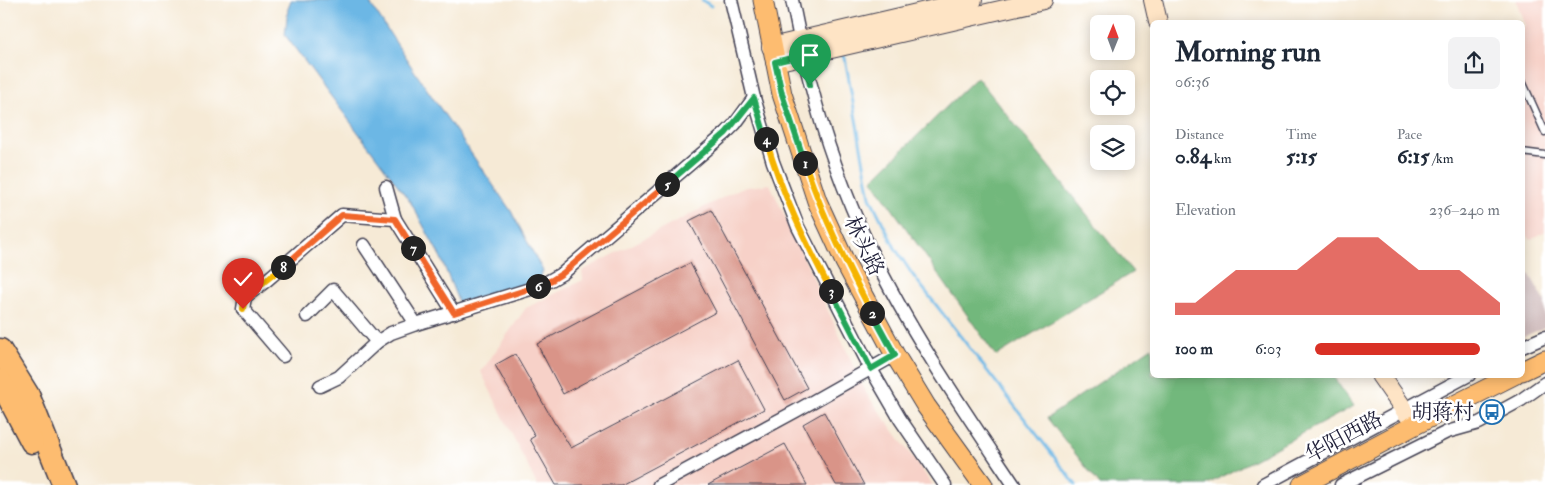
<!DOCTYPE html>
<meta charset="utf-8">
<style>
body{margin:0;font-family:"IM FELL Double Pica","Noto Serif SC",serif;background:#f2f2f3;color:#1f2937;height:100vh;display:flex;flex-direction:column;font-size:19px;white-space:nowrap}
*{box-sizing:border-box;margin:0}
p{font-size:16px;color:#747a83}
.icon{flex:none;width:28px;height:28px;fill:none;stroke:currentColor;stroke-width:2;stroke-linecap:round;stroke-linejoin:round}
.map{position:relative;flex:1;overflow:hidden}
.drawer{position:absolute;left:1150px;top:20px;width:375px;height:358px;display:flex;flex-direction:column;background:#fff;border-radius:8px;box-shadow:0 2px 12px #0003}
.drawer>*{flex:none}
.needle{width:32px;rotate:1deg}
.fabs{position:absolute;left:1090px;top:15px;display:grid;gap:10px}
.fabs a{display:grid;place-items:center;width:45px;height:45px;border-radius:8px;background:#fff;box-shadow:0 2px 12px #0003;font-size:25px}
.pin{position:absolute;display:grid;place-items:center;width:42px;height:42px;color:#fff;margin:-51px -21px;border-radius:50% 50% 50% 0;rotate:-45deg;box-shadow:0 0 5px #0007}
.pin .icon{rotate:45deg}
.km{position:absolute;width:25px;height:25px;margin:-12px;border-radius:50%;background:#222;color:#fff;font-size:14px;line-height:25px;text-align:center}
.round{display:grid;place-items:center;flex:none;width:52px;height:52px;border-radius:8px;background:#f2f2f3}
.summary{display:flex;align-items:center;justify-content:space-between;height:85px;padding:0 25px}
h1{font-size:28px;font-weight:700;line-height:38px}
.stats{display:grid;grid-template-columns:repeat(3,1fr);gap:8px;height:85px;padding:5px 25px}
.stats div{display:grid;align-content:center}
.stats b{font-size:21px;font-weight:700}
.stats small{font-size:14px;font-weight:400}
.stats p{font-size:14px}
.chart{height:140px;padding:10px 25px}
.chart p{display:flex;justify-content:space-between}
.chart svg{width:100%;height:90px;margin-top:5px;fill:#d93025;opacity:.7}
ul{padding:0 25px;list-style:none;font-size:16px}
li{display:grid;grid-template-columns:80px 60px 1fr;align-items:center;height:38px}
li i{height:12px;border-radius:6px;background:#d93025}
.map>svg:first-child{display:block}
</style>
<div class="map">
<svg width="1545" height="485" viewBox="0 0 1545 485">
<rect width="100%" height="100%" fill="#fff"/>
<filter id="ink" filterUnits="userSpaceOnUse"><feTurbulence type="fractalNoise" baseFrequency=".02" numOctaves="2"/><feDisplacementMap in="SourceGraphic" scale="10" xChannelSelector="R" yChannelSelector="G"/><feConvolveMatrix kernelMatrix="1 2 1 2 8 2 1 2 1" color-interpolation-filters="sRGB"/></filter>
<filter id="wash" filterUnits="userSpaceOnUse"><feTurbulence type="fractalNoise" baseFrequency=".0096" numOctaves="4" result="noise"/><feDisplacementMap in="SourceGraphic" scale="20" xChannelSelector="R" yChannelSelector="G"/><feGaussianBlur stdDeviation="1.12" result="paint"/><feColorMatrix in="noise" values="0 0 0 0 0 0 0 0 0 0 0 0 0 0 0 0 0 1.4 0 .05"/><feComposite in="paint" operator="in"/></filter>
<g filter="url(#wash)">
<rect width="100%" height="100%" fill="#f6ead6"/>
<!-- built -->
<g fill="#f7d1c8">
<path d="M1516 0H1545V231L1531 240 1522 229V28L1525 26Z"/>
<path d="M770 184 866 393 933 485H537L481 372 526 308 583 280 582 271 741 188Z"/>
</g>
<!-- industrial -->
<path fill="#d2bfc0" d="M1523 263 1545 301V327L1523 337Z"/>
<!-- forest -->
<g fill="#72b87c" stroke="#4a6d5c">
<path d="M977 77 1133 272 996 356 872 180Z"/>
<path d="M1152 347V375H1332L1354 406 1206 485H1100L1047 418Z"/>
</g>
<!-- water -->
<path fill="#6cb7e5" stroke="#476c90" d="M291 0H368L413 69 511 211 543 271 536 285 460 306 441 258 411 203 285 35 288 8Z"/>
<g fill="none" stroke-linecap="round" stroke-linejoin="round">
<!-- stream -->
<g stroke="#6cb7e5" stroke-width="3">
<path d="M702 0 711 6"/>
<path d="M842 54 845 58 870 197 895 248 912 274 1076 485"/>
</g>
</g>
<g id="blocks">
<!-- building -->
<g fill="#d99488">
<path d="M711 210 807 388 785 400 689 221Z"/>
<path d="M690 263 716 312 563 394 537 344Z"/>
<path d="M515 354 555 424H556L571 448 738 360 764 409 621 485H556L530 439 535 436 495 365Z"/>
<path d="M824 412 864 485H836L803 424Z"/>
<path d="M785 444 807 485H708Z"/>
</g>
</g>
</g>
<g filter="url(#ink)">
<use href="#blocks" fill-opacity="0" stroke="#424052" stroke-width="1"/>
<g fill="none" stroke-linecap="round" stroke-linejoin="round">
<defs>
<g id="lane">
<path d="M1522 81 1545 132"/>
<path d="M1522 152 1545 155"/>
</g>
<g id="street">
<path d="M731 0 754 98 773 162 798 227 871 369 900 419 945 485"/>
<path d="M792 0C798 28 803 57 811 85 825 141 846 197 870 249 910 332 963 409 1014 485"/>
<path d="M386 187 395 219"/>
<path d="M364 245 416 324"/>
<path d="M307 316 333 290 377 342"/>
<path d="M1522 347 1545 337"/>
<path d="M283 356 243 309 245 297 267 280 342 215 395 219 454 313"/>
<path d="M320 386 339 377 377 342 391 333 416 324 540 286 563 273 726 133 735 124 754 98"/>
<path d="M659 485 796 411 895 355"/>
<path d="M1263 485 1469 375"/>
<path d="M1341 485 1447 432 1479 423 1521 400 1545 383"/>
</g>
<g id="secondary">
<path d="M1153 0 1158 22"/>
<path d="M771 47 973 0"/>
<path d="M775 62 1043 0"/>
<path d="M1380 375 1415 425"/>
</g>
<g id="primary">
<path d="M763 0 782 94 817 201 845 262 895 355 926 406 983 485"/>
<path d="M1522 371 1545 360"/>
<path d="M1302 485 1415 425 1514 375"/>
</g>
<g id="highway">
<path d="M0 350 28 395 64 485"/>
<path d="M0 381 32 442"/>
</g>
</defs>
<!-- lane casing -->
<use href="#lane" stroke="#424052" stroke-width="9"/>
<!-- street casing -->
<use href="#street" stroke="#424052" stroke-width="15"/>
<!-- secondary casing -->
<use href="#secondary" stroke="#424052" stroke-width="20"/>
<!-- primary casing -->
<use href="#primary" stroke="#424052" stroke-width="21"/>
<!-- highway casing -->
<use href="#highway" stroke="#424052" stroke-width="25"/>
<!-- lane -->
<use href="#lane" stroke="#fff" stroke-width="6"/>
<!-- street -->
<use href="#street" stroke="#fff" stroke-width="12"/>
<!-- secondary -->
<use href="#secondary" stroke="#fee4c5" stroke-width="18"/>
<!-- primary -->
<use href="#primary" stroke="#fdbc6f" stroke-width="19"/>
<!-- highway -->
<use href="#highway" stroke="#fdbc6f" stroke-width="22"/>
</g>
</g>
<g fill="none" stroke-linecap="round" stroke-linejoin="round" filter="url(#ink)">
<defs>
<path id="split-1" d="M805 163 782 94 775 62 804 55 810 85"/>
<path id="split-2" d="M805 163C822 215 846 264 872 313"/>
<path id="split-3" d="M831 291 871 369 895 355 872 313"/>
<path id="split-4" d="M766 139C781 192 805 241 831 291"/>
<path id="split-5" d="M667 184 726 133 754 98 766 139"/>
<path id="split-6" d="M538 286 552 280 563 273 667 184"/>
<path id="split-7" d="M413 248 454 313 538 286"/>
<path id="split-8" d="M283 267 342 215 395 219 413 248"/>
<path id="split-9" d="M243 309 245 297 283 267"/>
</defs>
<!-- split-1 casing -->
<use href="#split-1" stroke="#fff" stroke-width="10"/>
<!-- split-2 casing -->
<use href="#split-2" stroke="#fff" stroke-width="10"/>
<!-- split-3 casing -->
<use href="#split-3" stroke="#fff" stroke-width="10"/>
<!-- split-4 casing -->
<use href="#split-4" stroke="#fff" stroke-width="10"/>
<!-- split-5 casing -->
<use href="#split-5" stroke="#fff" stroke-width="10"/>
<!-- split-6 casing -->
<use href="#split-6" stroke="#fff" stroke-width="10"/>
<!-- split-7 casing -->
<use href="#split-7" stroke="#fff" stroke-width="10"/>
<!-- split-8 casing -->
<use href="#split-8" stroke="#fff" stroke-width="10"/>
<!-- split-9 casing -->
<use href="#split-9" stroke="#fff" stroke-width="10"/>
<!-- split-1 -->
<use href="#split-1" stroke="#22a559" stroke-width="6"/>
<!-- split-2 -->
<use href="#split-2" stroke="#f5b400" stroke-width="6"/>
<!-- split-3 -->
<use href="#split-3" stroke="#22a559" stroke-width="6"/>
<!-- split-4 -->
<use href="#split-4" stroke="#f5b400" stroke-width="6"/>
<!-- split-5 -->
<use href="#split-5" stroke="#22a559" stroke-width="6"/>
<!-- split-6 -->
<use href="#split-6" stroke="#f0652b" stroke-width="6"/>
<!-- split-7 -->
<use href="#split-7" stroke="#f0652b" stroke-width="6"/>
<!-- split-8 -->
<use href="#split-8" stroke="#f0652b" stroke-width="6"/>
<!-- split-9 -->
<use href="#split-9" stroke="#f5b400" stroke-width="6"/>
</g>
<!-- icons -->
<defs>
<symbol id="bus-ring" viewBox="-11 -11 22 22"><circle r="9.5" fill="#fff" stroke="#1f6fb2" stroke-width="1.5"/><path d="M-5-6H5V4H4V6H2V4H-2V6H-4V4H-5ZM-3.5-4V0h7V-4ZM-3.5 1.2v1.5H-2V1.2ZM2 1.2v1.5H3.5V1.2Z" fill="#1f6fb2"/></symbol>
</defs>
<g fill-rule="evenodd">
<use href="#bus-ring" x="1478" y="398" width="28" height="28"/>
</g>
<g text-anchor="middle" dominant-baseline="central" stroke-width="5" stroke-linejoin="round" paint-order="stroke">
<!-- street labels -->
<g font-size="21" fill="#22223b" stroke="#fff">
<text transform="translate(864 246) rotate(64)">林头路</text>
<text transform="translate(1344 437) rotate(-28)">华阳西路</text>
</g>
<!-- poi labels -->
<g font-size="21" fill="#22223b" stroke="#fff" text-anchor="end">
<text x="1474" y="412">胡蒋村</text>
</g>
</g>
</svg>
<div class="fabs">
<a><svg class="needle" viewBox="-14 -14 28 28"><path d="M0-13l5 13h-10z" fill="#e53935"/><path d="M0 13l5-13h-10z" fill="#747a83"/></svg></a>
<a><svg class="icon" aria-label="locate" viewBox="0 0 24 24"><circle cx="12" cy="12" r="6"/><path d="M12 2v4M12 18v4M2 12h4M18 12h4"/></svg></a>
<a><svg class="icon" aria-label="layers" viewBox="0 0 24 24"><path d="M12 4l9 5-9 5-9-5zM3 14l9 5 9-5"/></svg></a>
</div>
<div class="pin" style="left:810px;top:85px;background:#1e9e55"><svg class="icon" aria-label="arrive" viewBox="0 0 24 24"><path d="M6 21V4h12l-3 4 3 4H6"/></svg></div>
<div class="pin" style="left:243px;top:309px;background:#d93025"><svg class="icon" aria-label="check" viewBox="0 0 24 24"><path d="M5 12l5 5 9-10"/></svg></div>
<b class="km" style="left:805px;top:163px">1</b>
<b class="km" style="left:872px;top:313px">2</b>
<b class="km" style="left:831px;top:291px">3</b>
<b class="km" style="left:766px;top:139px">4</b>
<b class="km" style="left:667px;top:184px">5</b>
<b class="km" style="left:538px;top:286px">6</b>
<b class="km" style="left:413px;top:248px">7</b>
<b class="km" style="left:283px;top:267px">8</b>
<section class="drawer">
<div class="summary"><div><h1>Morning run</h1><p>06:36</p></div><a class="round"><svg class="icon" aria-label="share" viewBox="0 0 24 24"><path d="M12 15V3M7 8l5-5 5 5M5 13v7h14v-7"/></svg></a></div>
<div class="stats">
<div><p>Distance</p><b>0.84<small> km</small></b></div>
<div><p>Time</p><b>5:15</b></div>
<div><p>Pace</p><b>6:15<small> /km</small></b></div>
</div>
<div class="chart"><p><span>Elevation</span>236–240 m</p>
<svg viewBox="0 0 160 44" preserveAspectRatio="none"><path d="M0 44V38L10 38L20 30L30 22L40 22L50 22L60 22L70 14L80 6L90 6L100 6L110 14L120 22L130 22L140 22L150 30L160 38V44z"/></svg>
</div>
<ul>
<li><b>100 m</b>6:03<i style="width:89%"></i></li>
</ul>
</section>
</div>
